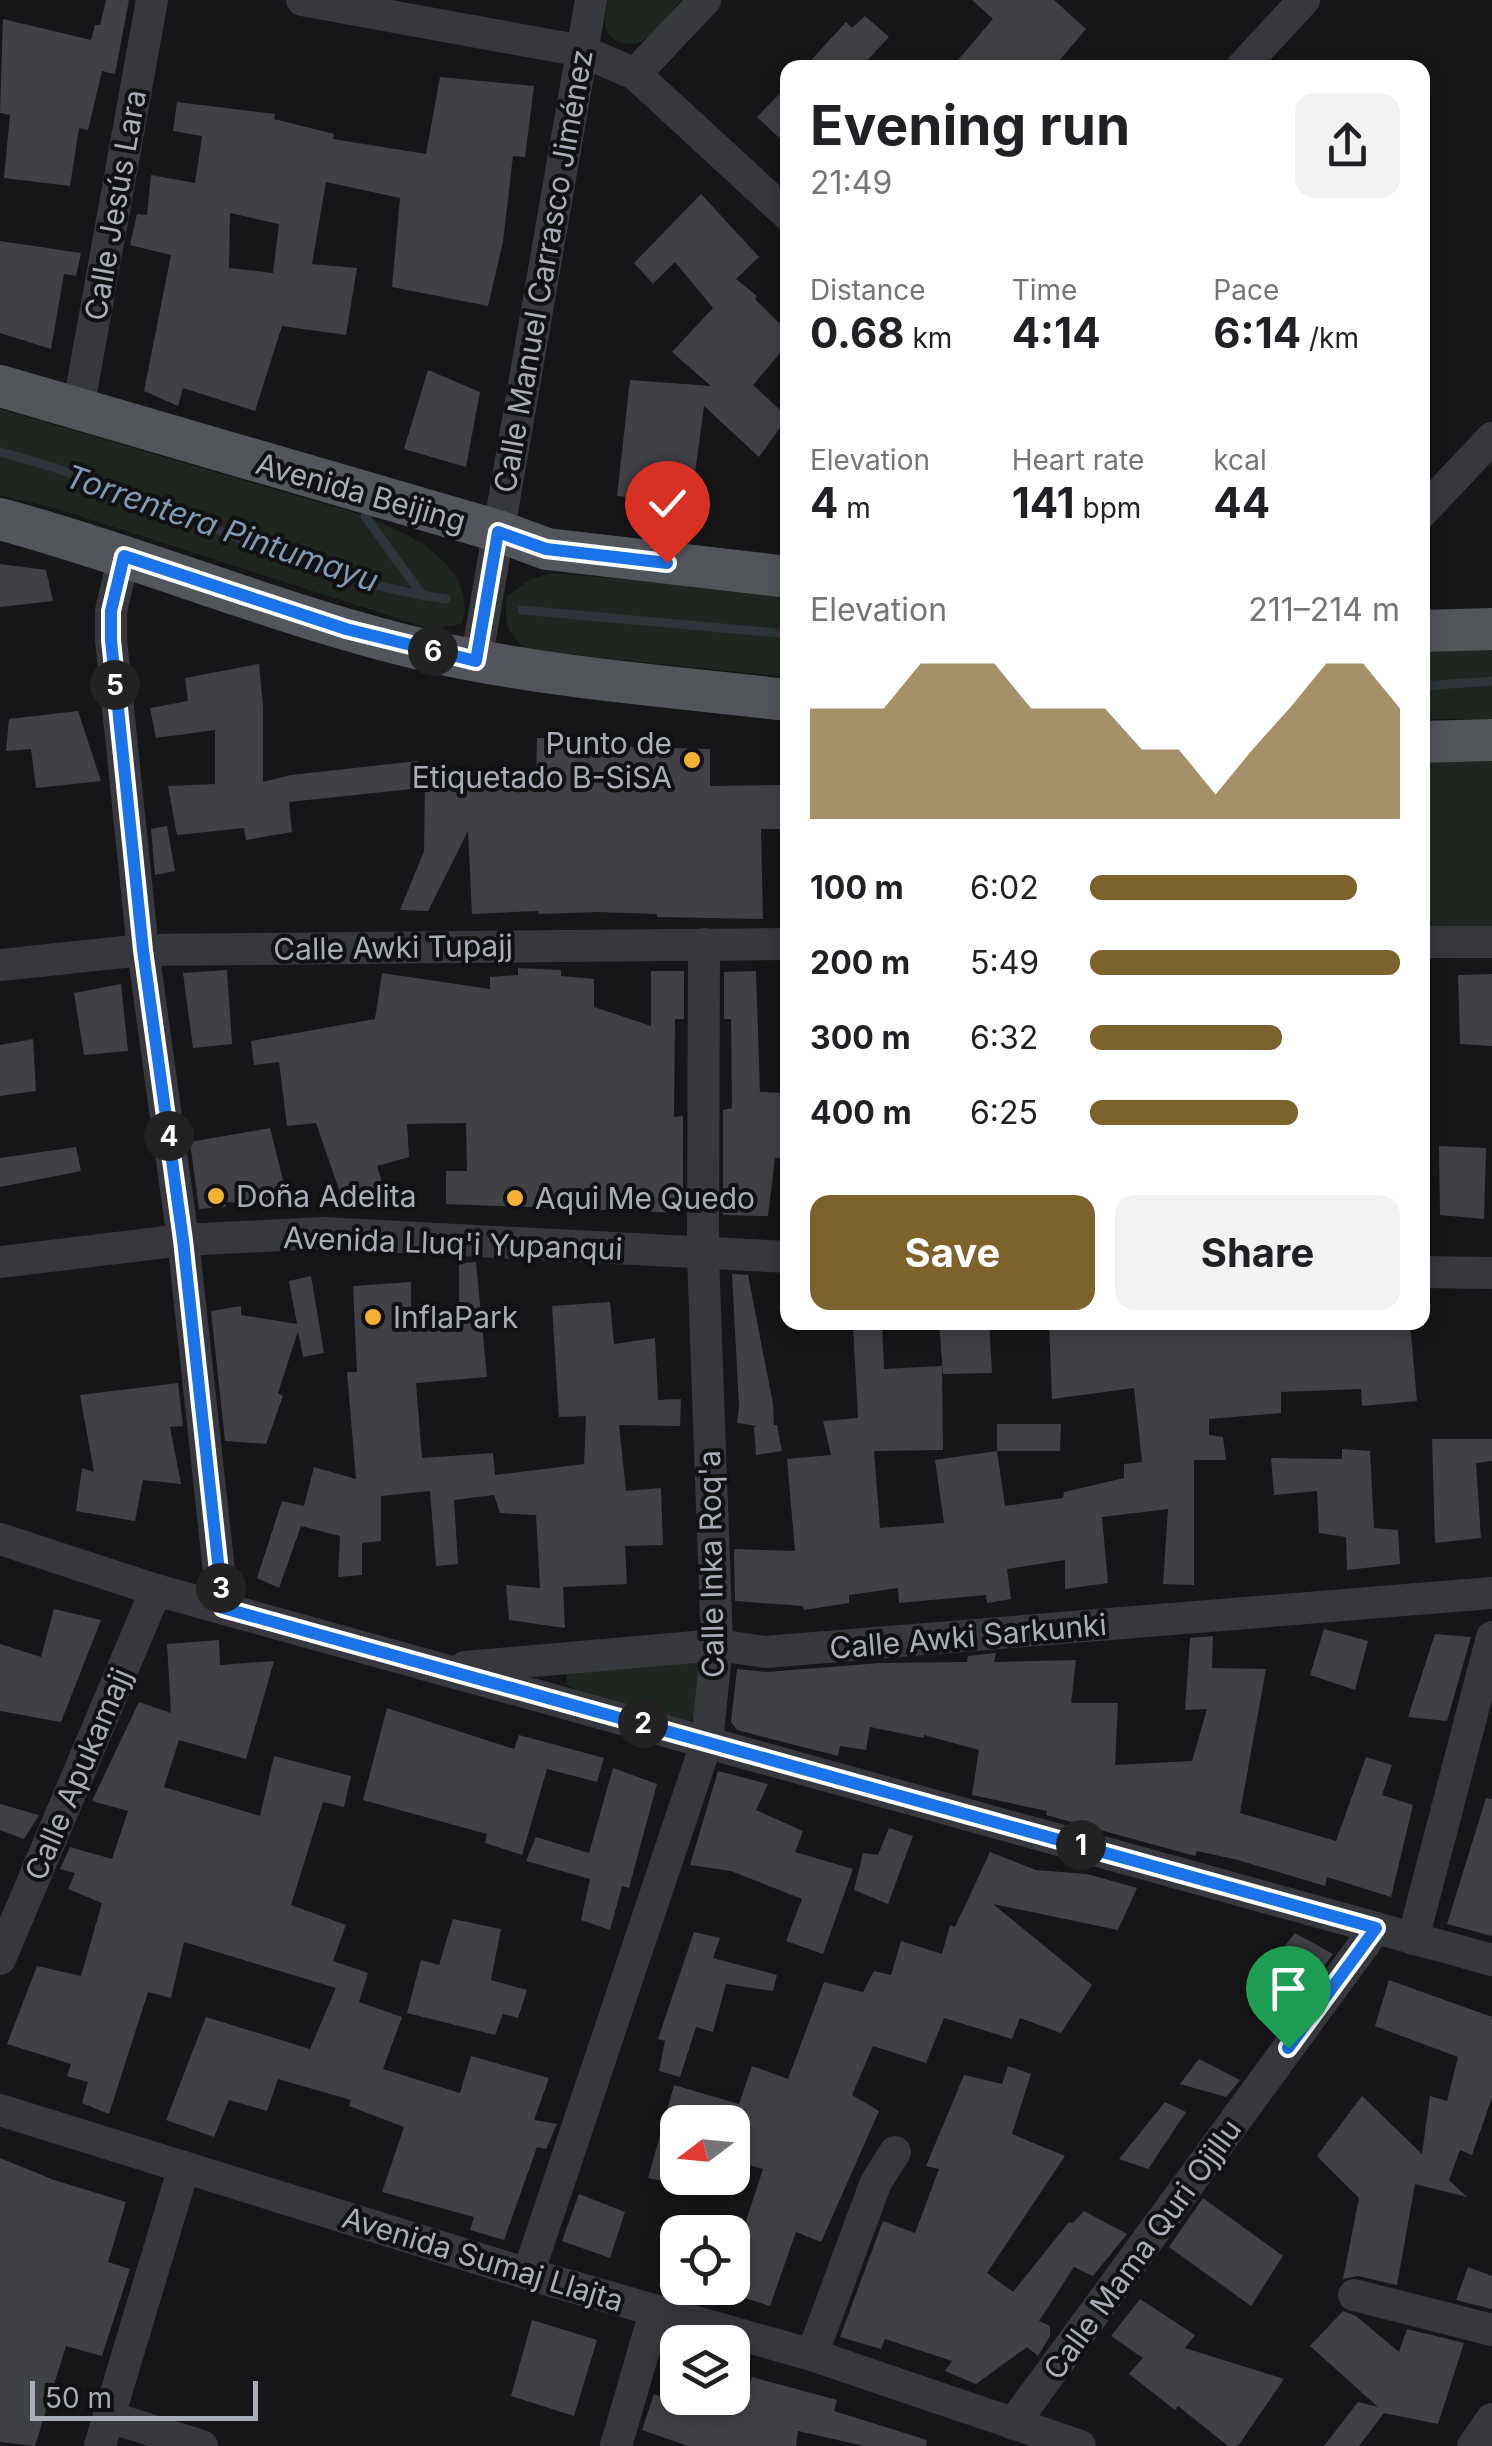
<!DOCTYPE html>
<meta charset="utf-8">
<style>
body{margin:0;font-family:Inter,sans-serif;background:#f2f2f2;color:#202124;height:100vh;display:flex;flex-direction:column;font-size:38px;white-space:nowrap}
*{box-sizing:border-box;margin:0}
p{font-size:32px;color:#757577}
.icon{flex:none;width:55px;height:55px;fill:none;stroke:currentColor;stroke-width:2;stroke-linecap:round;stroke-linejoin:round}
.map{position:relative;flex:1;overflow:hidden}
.sheet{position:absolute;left:780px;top:60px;width:650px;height:1270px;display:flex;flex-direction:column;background:#fff;border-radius:20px;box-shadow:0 5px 25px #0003}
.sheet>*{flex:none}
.needle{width:65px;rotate:254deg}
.controls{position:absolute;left:660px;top:2105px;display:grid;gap:20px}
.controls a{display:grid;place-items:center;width:90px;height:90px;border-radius:20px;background:#fff;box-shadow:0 5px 25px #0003;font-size:50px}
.scale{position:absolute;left:30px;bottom:25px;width:228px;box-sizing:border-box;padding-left:10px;border:5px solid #a8adb8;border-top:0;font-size:28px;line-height:35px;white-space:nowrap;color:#a8adb8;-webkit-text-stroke:8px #111113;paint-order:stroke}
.pin{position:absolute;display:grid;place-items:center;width:85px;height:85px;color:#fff;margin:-102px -42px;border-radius:50% 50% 50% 0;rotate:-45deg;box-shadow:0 0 10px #0007}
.pin .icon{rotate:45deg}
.km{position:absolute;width:50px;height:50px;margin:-25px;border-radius:50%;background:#222;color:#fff;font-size:28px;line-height:50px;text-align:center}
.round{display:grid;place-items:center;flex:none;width:105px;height:105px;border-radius:20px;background:#f2f2f2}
.headline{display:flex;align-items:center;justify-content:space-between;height:170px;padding:0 30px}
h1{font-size:55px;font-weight:700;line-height:75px}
.stats{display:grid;grid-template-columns:repeat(3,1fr);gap:15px;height:170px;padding:10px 30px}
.stats div{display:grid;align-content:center}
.stats b{font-size:42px;font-weight:700}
.stats small{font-size:28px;font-weight:400}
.stats p{font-size:28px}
.chart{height:280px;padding:20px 30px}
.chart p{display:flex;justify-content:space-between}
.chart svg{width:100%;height:180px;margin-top:10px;fill:#7e622b;opacity:.7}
.action{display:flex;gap:20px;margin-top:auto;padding:20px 30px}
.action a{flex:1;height:115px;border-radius:20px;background:#7e622b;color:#fff;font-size:40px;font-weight:700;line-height:115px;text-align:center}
.action a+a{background:#f2f2f2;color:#202124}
ul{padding:0 30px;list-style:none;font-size:32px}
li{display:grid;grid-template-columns:160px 120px 1fr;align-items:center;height:75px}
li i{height:25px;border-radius:12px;background:#7e622b}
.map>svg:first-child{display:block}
</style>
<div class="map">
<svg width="1492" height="2446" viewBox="0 0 1492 2446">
<rect width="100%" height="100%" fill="#161618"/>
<!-- green -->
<g fill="#1e261f">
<path d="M608 0H681C670 13 657 33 642 41 628 48 606 41 605 24 604 16 607 7 608 0Z"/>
<path d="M0 409 365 516C409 533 479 566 462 624L431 629 54 508 0 495Z"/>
<path d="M554 573 787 595V677L527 650C506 634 504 621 507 596L531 579Z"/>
<path d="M1492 639V719H1423L1422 641Z"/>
<path d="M1492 761V930L1423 929 1422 763Z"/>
<path d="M693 1659 701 1664 696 1716 688 1721 575 1690 567 1684 566 1675 573 1669Z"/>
</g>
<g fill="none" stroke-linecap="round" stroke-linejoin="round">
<!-- stream -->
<g stroke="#2c353c" stroke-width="9">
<path d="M0 452C152 490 289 577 446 599"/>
<path d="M365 516 423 596"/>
<path d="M522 610 788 634"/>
<path d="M1422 686 1492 681"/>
</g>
</g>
<!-- building -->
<g fill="#404145" fill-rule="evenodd">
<path d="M106 0H129L115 74 102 71 88 130 79 128 70 186 4 178 10 115 0 113 3 19 91 40 95 25H100Z"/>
<path d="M972 0H1054L1086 29 1053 68H951L993 19Z"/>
<path d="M865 16 889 37 860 68H804L846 22 852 28Z"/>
<path d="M440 77 534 86 525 157 513 156 503 242 488 306 392 287 400 198 326 182 312 264 357 268 346 335 282 326 255 411 183 388 178 406 144 391 171 255 130 245 137 214 147 215 151 175 195 183 202 136 173 131 177 102 275 114 274 119 334 134 333 139 426 154ZM230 213 279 224 273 273 229 268Z"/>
<path d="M788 85V146L757 117Z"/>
<path d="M701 194 759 257 736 279 757 296 755 299 788 332V344L753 385 788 417 759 457 704 406 691 504 617 496 630 380 711 386 672 352 713 308 675 262 653 284 634 263Z"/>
<path d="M0 241 81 253 76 276 64 274 51 349 0 333Z"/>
<path d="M428 370 480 392 466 467 404 449Z"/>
<path d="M0 564 46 570 53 601 0 607Z"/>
<path d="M259 664 263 706V782L291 775 418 761 421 788 289 802 292 832 246 840 244 828 177 835 168 786 215 784V730L156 738 150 708 188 701 185 678Z"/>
<path d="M78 711 101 781 36 788 31 749 6 751 9 719Z"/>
<path d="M537 738H560V745L710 749V786L788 785V829H761L763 919 657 917V914L598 912 539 914 538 911 472 914 468 831 428 911 400 910 424 851 425 779H536Z"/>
<path d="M167 826 175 871 155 875 151 829Z"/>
<path d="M518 968 561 970V976L594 979V1007L651 1026V971H684V1019H675L674 1117 683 1116V1213L446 1204V1171H467L466 1123 407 1124 409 1157 377 1166 386 1196 345 1207 316 1123 287 1126 279 1062 254 1065 251 1041 375 1019 382 973 490 989V977L518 975Z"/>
<path d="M227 970 232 1044 193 1048 183 973Z"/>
<path d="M756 971 760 1092 788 1093V1159L775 1158 768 1216 723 1215V1110L732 1108 731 1019H724V972Z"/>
<path d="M1492 974V1046L1460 1044 1458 975Z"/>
<path d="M121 984 128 1051 84 1055 74 993Z"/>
<path d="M33 1039 36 1091 0 1096V1045Z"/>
<path d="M270 1128 289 1204 225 1202 226 1207 199 1209 190 1142Z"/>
<path d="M1439 1146 1486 1148 1484 1219 1440 1215Z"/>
<path d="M76 1147 81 1171 0 1187V1158Z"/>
<path d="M476 1262 487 1377 416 1383 422 1458 493 1453 495 1475 584 1464 586 1416 559 1417 552 1306 610 1302 614 1344 655 1338 658 1400 681 1399 680 1426 619 1425 626 1491 661 1488 663 1545 625 1546 627 1584 563 1587 565 1628 509 1620 506 1585 540 1588 536 1515 500 1513 494 1495 454 1500 458 1564 436 1566 430 1491 381 1496V1541L362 1543V1575L338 1577 340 1536 301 1526 279 1588 257 1578 282 1501 304 1506 314 1467 356 1479 347 1372H357L353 1286 411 1282V1325L459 1319V1263Z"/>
<path d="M732 1274 748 1275 773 1404 774 1425H777L782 1451 756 1455 754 1427 758 1426 737 1423 739 1406Z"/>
<path d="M311 1276 324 1353 303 1357 298 1331 278 1393 283 1396 266 1444 225 1441 211 1311 241 1306V1315L297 1324 289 1281Z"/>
<path d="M882 1322 884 1369 942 1366 943 1450 874 1451 880 1528 944 1523 935 1460 997 1451 1005 1506 1063 1498 1064 1492 1124 1478V1464L1142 1462 1134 1388 1052 1399 1049 1322H1410L1417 1401 1362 1406 1361 1389 1281 1392V1413L1209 1419V1435L1223 1437 1226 1460H1194V1585L1163 1584 1168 1509 1102 1517 1108 1583 1065 1589V1560L1007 1569 1011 1599 987 1603 986 1595 899 1603 898 1588 849 1595V1603L804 1610 803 1606 735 1601 734 1549 795 1551 787 1459 831 1455 823 1421 858 1418 853 1325Z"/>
<path d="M939 1322H989L992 1373 943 1374Z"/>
<path d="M178 1383 183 1426 170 1427 181 1484 143 1480 135 1521 76 1511 82 1468 94 1472 80 1395Z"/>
<path d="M997 1424H1061L1060 1451H997Z"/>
<path d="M1432 1439H1492V1461L1476 1463 1481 1538 1435 1543Z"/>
<path d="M1342 1449 1370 1451 1374 1528 1398 1530 1400 1564 1347 1570 1346 1537 1319 1533 1317 1491 1274 1495 1271 1458 1342 1459Z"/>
<path d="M54 1609 101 1620 61 1722 0 1711V1644L41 1657Z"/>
<path d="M1324 1629 1368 1641 1355 1690 1310 1675Z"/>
<path d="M1435 1634 1471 1637 1447 1721 1408 1717Z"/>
<path d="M1213 1636 1212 1668 1266 1669 1240 1813 1336 1841 1366 1757 1392 1765 1382 1795 1413 1805 1391 1897 1327 1877 1325 1886 1238 1860 1197 1851 1195 1856 1046 1815 1047 1811 972 1795 979 1750 924 1735V1738L870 1727 866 1750 840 1746 838 1756 737 1730 731 1722 737 1669 766 1672 881 1663 967 1662 968 1656 996 1653 994 1662 1076 1660 1071 1703H1118L1115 1765 1192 1761 1207 1709 1185 1710 1190 1638Z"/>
<path d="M219 1640 220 1665 274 1661 246 1759 179 1740 164 1787 260 1816 274 1756 351 1776 344 1807 323 1802 291 1905 346 1925 333 1961 368 1973 359 2002 402 2017 383 2069 460 2093 471 2056 549 2078 534 2120 557 2124 546 2149 537 2147 504 2240 470 2230 474 2217 382 2192 404 2127 349 2106 351 2100 278 2079 267 2111 229 2100 214 2137 166 2120 206 2017 310 2049 336 1988 184 1942 171 1998 148 1992 109 2114 82 2103 88 2082 67 2076 71 2064 7 2044 37 1966 81 1976 102 1903 68 1889 75 1873 60 1869 70 1847 112 1859 128 1811 92 1801 139 1702 171 1713 167 1644Z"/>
<path d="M387 1708 514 1749 519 1735 604 1758 597 1782 547 1769 522 1855 485 1843 487 1834 363 1800Z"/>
<path d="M613 1768 657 1784 629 1888 622 1886 610 1930 581 1920 590 1879 526 1861 536 1837 589 1853Z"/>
<path d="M718 1771 768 1784 756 1810 803 1831 795 1852 853 1869 823 1954 786 1941 802 1899 731 1871 690 1865Z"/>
<path d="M1486 1798 1492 1799V1936L1447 1924Z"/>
<path d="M0 1804 39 1815 24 1839 0 1830Z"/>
<path d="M889 1828 913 1836 888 1904 854 1890 863 1853 878 1855Z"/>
<path d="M990 1852 1036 1870 1087 1874 1137 1888 1118 1930 993 1904 1092 1985 1061 2033 1020 2018 1012 2039 944 2018 926 2063 873 2046 852 2095 879 2111 821 2242 796 2232 770 2306 732 2294V2219L745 2224 763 2169 732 2160V2122H678V2184L648 2178 674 2085 739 2104 752 2066 788 2079 824 1982 863 1992 874 1971 891 1975 901 1941 942 1954 950 1925 955 1927Z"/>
<path d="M453 1919 501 1929 491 1980 527 1990 518 2018 503 2014 495 2035 407 2013 421 1960 439 1965Z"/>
<path d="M694 1932 720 1938 713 1958 777 1975 773 1991 726 1984 713 2032 696 2027 680 2077 659 2071 665 2041 658 2039Z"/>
<path d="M1295 1933 1333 1954 1308 1987 1274 1959Z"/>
<path d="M1389 1980 1492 2017V2097L1472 2155 1460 2150 1449 2180 1467 2197 1415 2184 1397 2285 1358 2276 1343 2279 1359 2198 1317 2156 1362 2096 1422 2154 1430 2096 1447 2101 1458 2057 1375 2026Z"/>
<path d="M1199 2059 1240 2080 1226 2097 1180 2084Z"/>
<path d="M1008 2066 1031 2074 1012 2134 1065 2156 987 2273 1013 2292 1069 2222 1073 2223 1084 2211 1127 2234 1093 2276 1074 2267 1039 2321 1050 2326V2336L1038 2356 1027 2347 976 2384 945 2371 952 2361 885 2339 881 2349 840 2337 883 2221 915 2233 939 2169 926 2166 964 2075 1002 2084Z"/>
<path d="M1165 2102 1186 2112 1148 2169 1119 2159Z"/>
<path d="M0 2158 54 2180 126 2202 108 2262 130 2269 102 2356 66 2346 35 2446 0 2442Z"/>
<path d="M579 2194 625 2212 610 2258 562 2241Z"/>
<path d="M1203 2198 1283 2256 1251 2306 1169 2247Z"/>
<path d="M1468 2267 1492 2276V2309L1456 2300Z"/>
<path d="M1140 2299 1195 2335 1185 2348 1284 2379 1238 2446H1228L1178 2406 1175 2410 1129 2374 1143 2358 1111 2336Z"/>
<path d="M1343 2311 1356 2316 1399 2352 1407 2329 1464 2343 1438 2424 1384 2413 1359 2446H1324L1358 2402 1378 2407 1310 2346Z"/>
<path d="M532 2320 597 2340 574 2416 511 2396Z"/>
<path d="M752 2377 837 2400 834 2411 927 2440 926 2446H864L798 2431 796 2446H688L642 2430 654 2394 664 2398H732V2390L746 2395Z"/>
</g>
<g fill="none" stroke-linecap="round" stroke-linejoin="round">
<!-- minor -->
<g stroke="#37383d" stroke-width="32">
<path d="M302 0 582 51 635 74 788 215"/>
<path d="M1241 68 1304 0"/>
<path d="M635 74 705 0"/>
<path d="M78 409 152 0"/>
<path d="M1422 512 1492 438"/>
<path d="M124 556 111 611V640L143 950 183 1240 223 1608"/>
<path d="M476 661 591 0"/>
<path d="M1422 942H1492"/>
<path d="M0 965 143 950 788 944"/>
<path d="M0 1262 183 1240 323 1233 788 1257"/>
<path d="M1422 1272 1492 1273"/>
<path d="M0 1539 156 1590 1492 1960"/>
<path d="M465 1667 717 1645 765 1652 1492 1593"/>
<path d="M1413 1939 1492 1637"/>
<path d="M0 1959 156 1590"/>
<path d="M0 2110 528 2274 812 2355 1080 2446"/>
<path d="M528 2274 707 1741 717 1645 703 1255 704 944"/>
<path d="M1354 2295 1492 2330"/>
<path d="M812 2355 876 2182 895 2152"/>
<path d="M109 2417 202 2446"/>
<path d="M1013 2424 1376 1928"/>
<path d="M100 2446 184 2167"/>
<path d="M616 2446 655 2312"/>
<path d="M1473 2446 1492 2419"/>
</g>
<!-- major -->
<g stroke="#53555c" stroke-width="42">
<path d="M0 386 498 531 547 549 788 577"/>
<path d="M0 519C141 557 278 615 420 649 541 677 665 686 788 700"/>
<path d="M1422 631 1492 629"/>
<path d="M1422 742 1492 740"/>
</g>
</g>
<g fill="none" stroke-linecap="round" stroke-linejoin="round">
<defs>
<path id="route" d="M667 563 546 549 498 532 476 661 346 629 124 556 111 611V640L143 950 183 1240 223 1608 1376 1928 1288 2048"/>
</defs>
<!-- route casing -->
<use href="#route" stroke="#fff" stroke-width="20"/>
<!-- route -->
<use href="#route" stroke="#1a73e8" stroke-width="12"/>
</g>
<!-- markers -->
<g fill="#f2b134" stroke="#111113" stroke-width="4">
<circle cx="692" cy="760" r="10"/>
<circle cx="216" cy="1196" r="10"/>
<circle cx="515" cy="1198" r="10"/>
<circle cx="373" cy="1317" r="10"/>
</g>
<g text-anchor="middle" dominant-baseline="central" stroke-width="8" stroke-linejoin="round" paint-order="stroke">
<!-- street labels -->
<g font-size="30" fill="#a8adb8" stroke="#111113">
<text transform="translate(115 205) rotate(-80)">Calle Jesús Lara</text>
<text transform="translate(543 271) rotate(-80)">Calle Manuel Carrasco Jiménez</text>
<text transform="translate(361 492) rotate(16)">Avenida Beijing</text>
<text transform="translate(393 947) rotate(-1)">Calle Awki Tupajj</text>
<text transform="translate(453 1243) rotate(2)">Avenida Lluq'i Yupanqui</text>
<text transform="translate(711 1564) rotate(-91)">Calle Inka Roq'a</text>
<text transform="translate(968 1636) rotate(-5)">Calle Awki Sarkunki</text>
<text transform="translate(78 1774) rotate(-67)">Calle Apukamajj</text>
<text transform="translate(1142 2249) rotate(-54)">Calle Mama Quri Ojjllu</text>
<text transform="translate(483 2259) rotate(17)">Avenida Sumaj Llajta</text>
</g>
<!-- poi labels -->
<g font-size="30" fill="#a8adb8" stroke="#111113" text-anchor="start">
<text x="672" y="743" text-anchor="end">Punto de<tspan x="672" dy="34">Etiquetado B-SiSA</tspan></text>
<text x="236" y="1196">Doña Adelita</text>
<text x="535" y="1198">Aqui Me Quedo</text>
<text x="393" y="1317">InflaPark</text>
</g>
<!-- water labels -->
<g font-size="32" font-style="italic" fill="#7f9bb3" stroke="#111113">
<text transform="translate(222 528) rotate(19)">Torrentera Pintumayu</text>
</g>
</g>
</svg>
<div class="controls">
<a><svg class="needle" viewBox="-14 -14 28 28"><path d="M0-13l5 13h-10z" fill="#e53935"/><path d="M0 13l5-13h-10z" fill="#757577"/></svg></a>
<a><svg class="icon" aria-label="locate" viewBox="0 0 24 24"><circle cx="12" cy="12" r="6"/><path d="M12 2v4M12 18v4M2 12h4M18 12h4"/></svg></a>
<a><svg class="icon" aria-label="layers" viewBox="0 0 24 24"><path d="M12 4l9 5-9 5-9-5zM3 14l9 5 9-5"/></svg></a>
</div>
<div class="scale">50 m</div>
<div class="pin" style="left:1288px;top:2048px;background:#1e9e55"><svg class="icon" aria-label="arrive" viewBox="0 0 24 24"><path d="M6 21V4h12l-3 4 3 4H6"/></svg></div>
<div class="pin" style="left:667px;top:563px;background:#d93025"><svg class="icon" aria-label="check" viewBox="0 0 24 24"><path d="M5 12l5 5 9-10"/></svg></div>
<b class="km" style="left:1081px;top:1845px">1</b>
<b class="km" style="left:643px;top:1723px">2</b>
<b class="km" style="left:221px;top:1588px">3</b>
<b class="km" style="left:169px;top:1136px">4</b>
<b class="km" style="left:115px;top:685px">5</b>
<b class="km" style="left:433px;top:651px">6</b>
<section class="sheet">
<div class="headline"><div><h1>Evening run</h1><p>21:49</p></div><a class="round"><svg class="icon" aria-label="share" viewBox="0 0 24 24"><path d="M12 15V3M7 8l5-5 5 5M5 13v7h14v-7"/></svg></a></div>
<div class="stats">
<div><p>Distance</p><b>0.68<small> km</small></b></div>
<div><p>Time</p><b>4:14</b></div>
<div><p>Pace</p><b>6:14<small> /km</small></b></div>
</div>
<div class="stats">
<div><p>Elevation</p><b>4<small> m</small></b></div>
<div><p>Heart rate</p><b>141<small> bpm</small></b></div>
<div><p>kcal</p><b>44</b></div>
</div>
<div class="chart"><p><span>Elevation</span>211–214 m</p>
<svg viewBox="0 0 160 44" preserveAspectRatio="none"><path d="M0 44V17L10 17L20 17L30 6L40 6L50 6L60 17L70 17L80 17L90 27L100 27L110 38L120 27L130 17L140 6L150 6L160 17V44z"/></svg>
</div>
<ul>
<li><b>100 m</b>6:02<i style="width:86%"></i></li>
<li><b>200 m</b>5:49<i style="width:100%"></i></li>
<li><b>300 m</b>6:32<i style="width:62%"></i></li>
<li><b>400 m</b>6:25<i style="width:67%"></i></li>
</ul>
<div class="action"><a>Save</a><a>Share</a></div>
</section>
</div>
